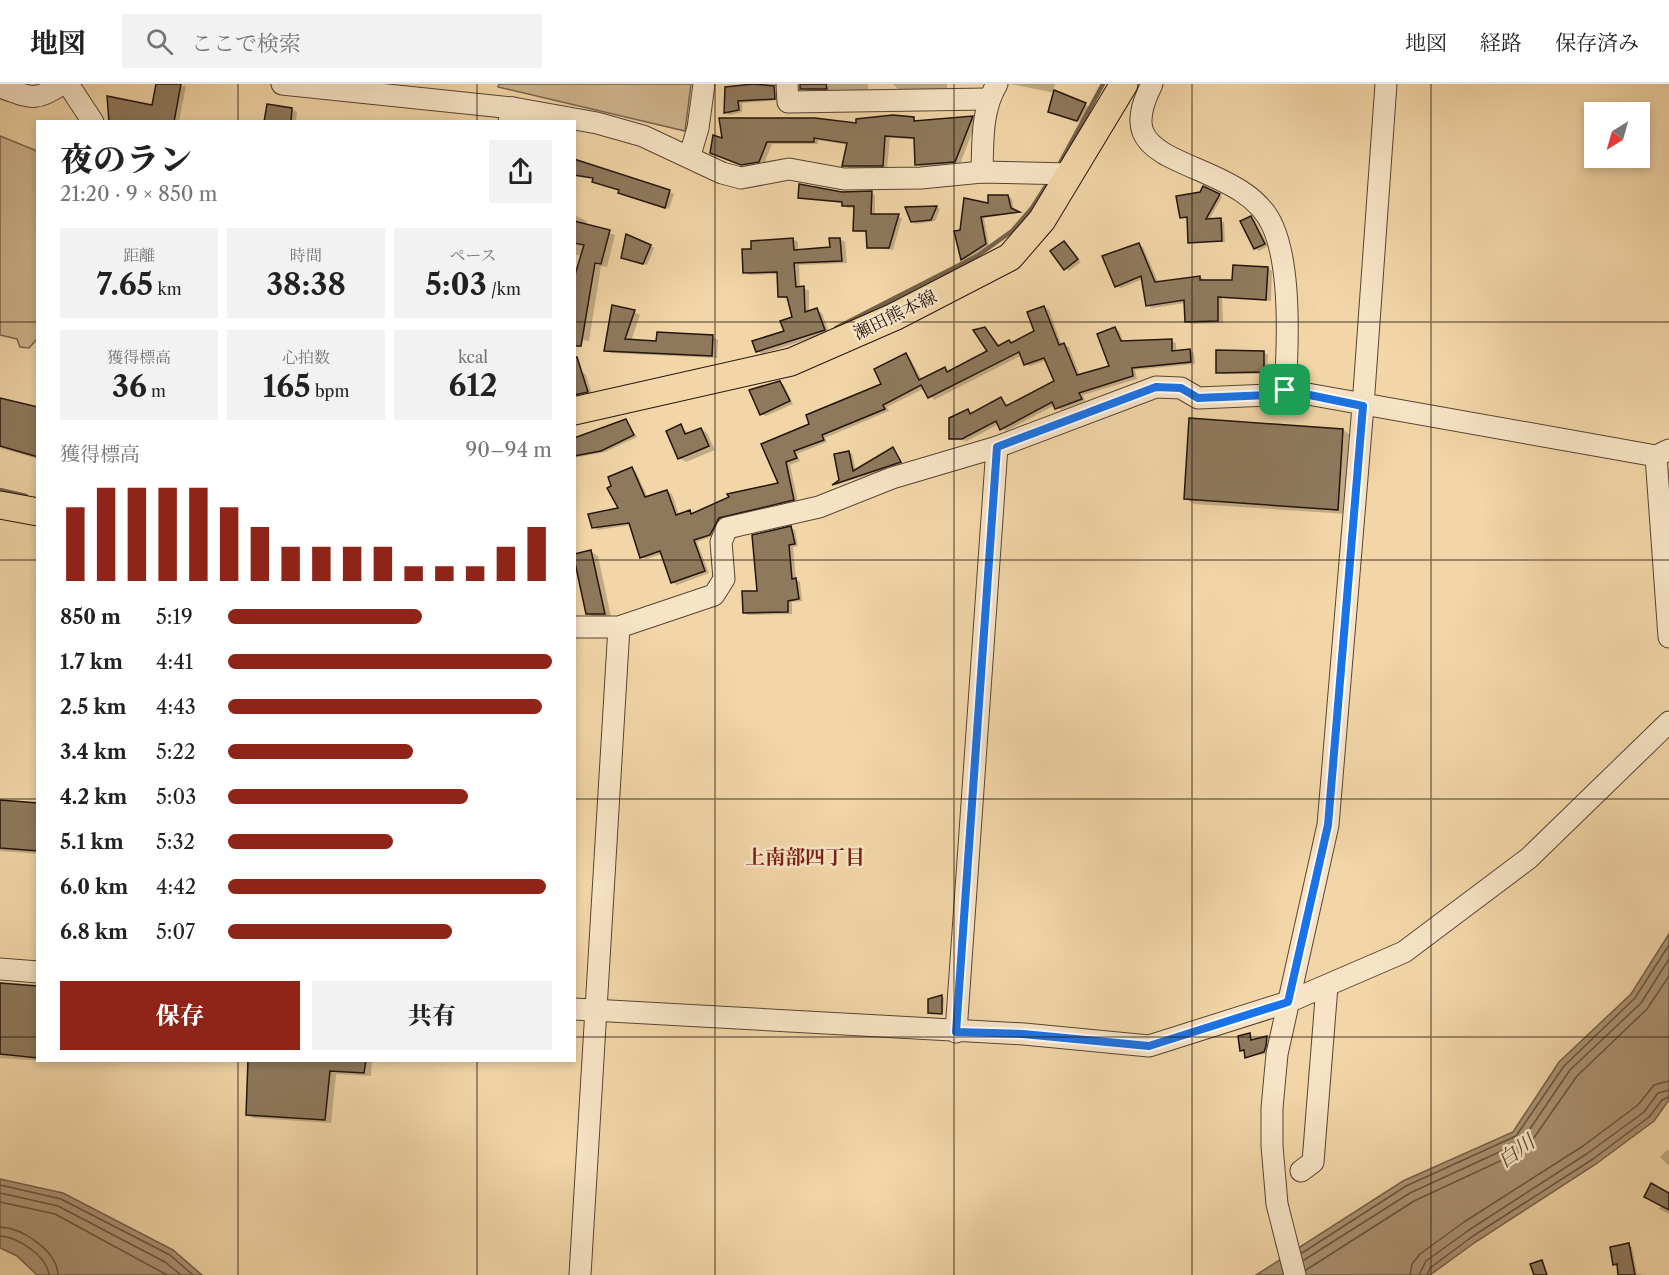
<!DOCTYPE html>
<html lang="ja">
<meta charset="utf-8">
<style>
body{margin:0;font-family:"Libre Caslon Text","Noto Serif JP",serif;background:#f2f2f2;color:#222;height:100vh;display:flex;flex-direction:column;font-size:22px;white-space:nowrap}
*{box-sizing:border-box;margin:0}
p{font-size:20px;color:#767676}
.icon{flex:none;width:33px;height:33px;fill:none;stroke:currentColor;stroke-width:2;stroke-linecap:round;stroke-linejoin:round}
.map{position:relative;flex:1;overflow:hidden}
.panel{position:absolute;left:36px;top:36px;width:540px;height:942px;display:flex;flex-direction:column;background:#fff;border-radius:0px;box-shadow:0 3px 9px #0003}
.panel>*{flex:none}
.needle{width:39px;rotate:217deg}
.controls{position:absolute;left:1584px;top:18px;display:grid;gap:12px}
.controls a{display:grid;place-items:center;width:66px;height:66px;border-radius:0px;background:#fff;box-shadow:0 3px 9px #0003;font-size:30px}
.pin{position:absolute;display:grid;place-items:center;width:51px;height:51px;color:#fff;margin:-26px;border-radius:12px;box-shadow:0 3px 9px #0006}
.round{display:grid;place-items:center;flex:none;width:63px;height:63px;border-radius:0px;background:#f2f2f2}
.headline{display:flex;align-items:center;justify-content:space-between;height:102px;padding:0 24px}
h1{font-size:33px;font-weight:800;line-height:45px}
.stats{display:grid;grid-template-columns:repeat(3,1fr);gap:9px;height:102px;padding:6px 24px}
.stats div{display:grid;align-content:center;border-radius:0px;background:#f2f2f2;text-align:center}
.stats b{font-size:30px;font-weight:800}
.stats small{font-size:16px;font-weight:400}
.stats p{font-size:16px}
.chart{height:168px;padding:12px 24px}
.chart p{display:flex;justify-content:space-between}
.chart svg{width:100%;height:108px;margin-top:6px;stroke:#8f2418;stroke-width:6}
.button{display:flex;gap:12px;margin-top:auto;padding:12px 24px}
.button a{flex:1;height:69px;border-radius:0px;background:#8f2418;color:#fff;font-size:24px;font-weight:800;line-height:69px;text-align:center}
.button a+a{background:#f2f2f2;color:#222}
ul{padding:0 24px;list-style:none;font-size:20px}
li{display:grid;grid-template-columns:96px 72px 1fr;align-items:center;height:45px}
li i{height:15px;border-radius:8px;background:#8f2418}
header{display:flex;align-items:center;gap:36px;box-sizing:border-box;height:84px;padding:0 30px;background:#fff;border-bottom:2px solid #e0e0e0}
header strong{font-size:28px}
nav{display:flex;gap:33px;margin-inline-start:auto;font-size:21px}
.search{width:420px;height:54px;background:#f2f2f2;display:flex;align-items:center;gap:15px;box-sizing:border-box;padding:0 21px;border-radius:0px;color:#767676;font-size:22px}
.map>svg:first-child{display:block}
</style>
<header>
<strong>地図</strong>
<div class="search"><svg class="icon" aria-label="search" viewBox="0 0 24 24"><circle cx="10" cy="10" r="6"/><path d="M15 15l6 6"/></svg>ここで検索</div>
<nav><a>地図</a><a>経路</a><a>保存済み</a></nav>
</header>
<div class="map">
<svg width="1669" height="1191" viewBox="0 0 1669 1191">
<rect width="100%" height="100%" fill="#f2d6a7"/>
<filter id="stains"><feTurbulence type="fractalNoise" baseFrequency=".00333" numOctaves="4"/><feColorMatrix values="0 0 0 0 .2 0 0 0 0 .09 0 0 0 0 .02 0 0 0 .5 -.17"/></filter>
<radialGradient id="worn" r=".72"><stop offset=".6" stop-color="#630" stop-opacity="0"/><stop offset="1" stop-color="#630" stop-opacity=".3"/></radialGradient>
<!-- green -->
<g fill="#cfb58d" stroke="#79654d" stroke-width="1.5">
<path d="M499 0H691L685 47 498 3Z"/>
<path d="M0 52 37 67 38 254 29 264 20 263 17 255 0 251Z"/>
</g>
<!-- water -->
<g fill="#ac9473" stroke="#75614a" stroke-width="1.5">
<path d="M1669 850V1016L1654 1037 1596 1080 1477 1157 1430 1191H1256L1403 1097 1513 1048 1559 978 1631 910Z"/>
<path d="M0 1095 63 1109 173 1166 202 1191H37L17 1172 0 1164Z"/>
</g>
<!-- shadow -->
<g fill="#0003">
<path d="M157 0 186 2 179 38 110 37 153 23Z"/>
<path d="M756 0H779V16L742 19V28L730 31 726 29 727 5 756 3Z"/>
<path d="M800 0H868V6L806 7Z"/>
<path d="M893 0H947V5H898Z"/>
<path d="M1011 0H1055L1053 7 1089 23 1081 38 1054 30 1055 9Z"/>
<path d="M292 25 297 28 296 38H265Z"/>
<path d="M972 33 977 36 960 80 921 83 916 80V55L890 54 887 84H849L844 81 849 61 818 56V60H772L764 80 748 83 717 71 724 56 913 35 918 38Z"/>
<path d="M574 77 618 89 622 93 670 108 674 110 669 125 624 111 620 109 621 106 595 95 574 92Z"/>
<path d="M842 109H871L875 111V131L902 134 893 166 868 163V149L855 146 856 124H847L843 119 799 113Z"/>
<path d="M1219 111 1222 113 1209 136 1224 138 1225 158H1189L1188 135 1181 133Z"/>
<path d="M1008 112 1012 115 1014 126 1021 128 984 134 989 162 966 177 962 175 961 147 989 121Z"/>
<path d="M937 123 940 125 935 137 916 140 912 137 907 124Z"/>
<path d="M574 131 587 137 586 142 615 151 607 183 601 182 589 257 574 255 582 172 574 170Z"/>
<path d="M1251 134 1255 136 1268 162 1259 167 1255 164Z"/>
<path d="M793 155 798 158V167L831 165 840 155 845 158 847 179 799 181 800 204 809 206V228L817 226 822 229 829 248 762 270 757 267 786 247 794 234 789 215 779 212V190L749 191 744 188Z"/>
<path d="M1064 159 1081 178 1069 187 1065 184Z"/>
<path d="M1139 161 1143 163 1159 200 1200 193 1205 196 1234 198 1268 184 1272 187 1271 217 1222 214 1223 239 1191 240 1186 237V219L1152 224 1147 221 1143 195 1121 204 1116 202Z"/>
<path d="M651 162 654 164 647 181 623 173Z"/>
<path d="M1044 224 1049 226 1062 262 1069 263 1080 292 1111 283 1115 244 1119 247 1124 259 1171 257 1176 259V268L1189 266 1194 269 1195 280 1135 286 1137 295 1083 311 1085 317 1061 326 1055 321 1006 347 999 340 967 357 951 354 968 326 972 329 1001 315 1009 322 1056 298 1047 276 1030 282 1025 280 1022 271 934 316 925 304 887 323 889 327 825 354 827 358 797 370 800 377 790 381 798 418 697 458 709 489 677 501 672 498 662 470 646 475 641 473 631 441 598 446 593 443 620 425 632 385 636 388 648 414 667 407 672 410 679 431 690 428 694 430 780 400 763 361 811 340 884 301 906 271 910 274 922 296 945 285 950 288 989 268 985 244 1000 262 1009 257 1013 259 1036 248Z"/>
<path d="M634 228 640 231 631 257 657 258 712 253 718 256 717 274 611 269 606 266Z"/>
<path d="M1264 269 1268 271 1267 290H1222L1218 288Z"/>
<path d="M582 288 586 291 592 310 575 313 574 291Z"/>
<path d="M780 298 784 301 793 320 766 332 761 330Z"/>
<path d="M0 316 38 324V375L0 364Z"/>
<path d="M1191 335 1343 346 1352 352 1347 430 1194 420 1185 414Z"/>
<path d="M626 336 637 353 605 368 574 374V355Z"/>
<path d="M681 342 689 350 701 345 707 349 715 366 686 378 679 374 668 348Z"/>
<path d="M893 365 903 380 835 401 841 396 849 368 852 370 856 387Z"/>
<path d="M791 444 795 446 798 462 793 463 796 496 800 498 802 517 792 518V530L748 531 744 528 759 508Z"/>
<path d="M591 468 598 472 611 533H594L588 529Z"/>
<path d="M0 718 38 721V770L0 767Z"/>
<path d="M0 901 38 903V976L44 977 0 974Z"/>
<path d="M944 913 943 929H931L930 916Z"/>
<path d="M1249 951 1253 957 1269 955 1267 970 1247 973 1246 967 1241 966Z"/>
<path d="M246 976H372L371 992 336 990 331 1039 254 1034 247 1030 249 981Z"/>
<path d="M1667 1066 1669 1067V1082L1660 1073Z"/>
<path d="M1669 1110V1130L1659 1125Z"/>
<path d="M1628 1161 1632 1163 1637 1189 1643 1191H1620L1619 1182 1614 1180Z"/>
</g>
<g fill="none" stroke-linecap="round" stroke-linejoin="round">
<!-- shore -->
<g stroke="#685440" stroke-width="1.5">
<path d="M0 1101 61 1115 170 1171 193 1191"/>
<path d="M0 1109 58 1122 165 1178 181 1191"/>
<path d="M0 1118 55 1130 167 1191"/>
<path d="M0 1143C23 1144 57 1167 58 1191"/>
<path d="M0 1152C18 1153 47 1172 49 1191"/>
<path d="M1302 1169 1406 1102 1516 1052 1564 982 1635 914 1669 861"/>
<path d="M1304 1176 1410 1109 1521 1058 1570 986 1641 919 1669 875"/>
<path d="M1306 1186 1414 1117 1526 1065 1577 992 1647 925 1669 892"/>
<path d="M1410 1191 1412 1180 1420 1170 1464 1138 1583 1062 1638 1021 1654 1001 1669 997"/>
<path d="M1419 1191 1426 1177 1469 1146 1588 1069 1644 1028 1658 1009 1669 1006"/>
<path d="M1427 1191 1430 1184 1473 1152 1593 1075 1649 1033 1662 1016 1669 1013"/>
</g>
<!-- stream -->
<g stroke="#75614a" stroke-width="4.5">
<path d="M1060 79 1103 0"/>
<path d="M836 244 977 172 1012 147 1032 124 1046 102"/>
<path d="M0 406 26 412"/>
</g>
</g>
<!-- building -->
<g fill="#8f795d" stroke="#23150d" stroke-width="1.5">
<path d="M156 0H181L174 38H109L107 12 152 21Z"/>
<path d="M753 0 774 2 775 15 738 17 739 26 724 29 725 3Z"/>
<path d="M800 0H826L827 5H800Z"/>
<path d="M1054 6 1086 19 1077 37 1048 28Z"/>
<path d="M267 20 292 24 291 38H264Z"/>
<path d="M893 31 914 33V37L973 32 955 78 915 81 914 54 885 52 883 82H842L847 59 814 54V58H767L759 78 741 81 710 69 713 51 722 54 719 34H815L856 39V35Z"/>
<path d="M574 75 670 106 665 124 618 109 619 106 592 98 593 94 574 91Z"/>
<path d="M799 100 842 108 872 107 871 130H899L889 164H867L866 147H853L854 122H842V118L798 114Z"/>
<path d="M1203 102 1220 110 1206 135 1221 134 1222 157 1188 159 1187 133 1180 134 1176 112 1200 108Z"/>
<path d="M988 111H1008L1011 124 1020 128 981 133 986 160 961 176 954 147 960 146 964 114 988 119Z"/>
<path d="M937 122 931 136 911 138 905 123Z"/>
<path d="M1251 132 1265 160 1254 165 1240 137Z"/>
<path d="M574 137 610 146 601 180 595 179 581 262H574V194L584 161 574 159Z"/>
<path d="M626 150 651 161 643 180 621 174Z"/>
<path d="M793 154 794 166 830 163 829 154H840L842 177 794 179 796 203 804 202 805 228 817 224 825 246 756 268 752 257 784 247 780 237 792 233 787 213H778L777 188 743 189 742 165H751V157Z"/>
<path d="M1064 157 1078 175 1064 186 1050 167Z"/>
<path d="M1139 159 1155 198 1200 192V196H1232L1233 181 1268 183 1266 216 1218 213V237L1185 238 1184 216 1146 222 1141 192 1115 203 1102 172Z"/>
<path d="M612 221 635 226 625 255 656 257 657 248 713 251 712 272 604 267Z"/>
<path d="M1044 222 1059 261 1064 259 1077 291 1109 282 1097 250 1115 243 1121 257 1172 255V267L1190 265 1191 278 1132 284 1133 292 1079 309 1082 315 1055 325 1052 318 1000 346 996 337 962 355H949V334L968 325 970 330 1001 313 1006 322 1054 297 1044 274 1024 281 1019 268 928 314 921 301 883 321 885 325 822 351 824 356 794 367 797 374 786 378 794 416 719 434 710 451 694 456 705 487 671 499 660 467 640 474 629 439 592 444 588 430 618 424 607 404 611 402 608 393 632 383 645 413 667 406 676 431 690 426 691 430 729 413 727 410 778 399 761 360 809 340 806 331 881 300 874 285 906 269 919 296 945 283 947 288 987 267 973 246 985 243 998 262 1009 256 1011 259 1034 247 1027 228Z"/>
<path d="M1216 266 1264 267V288L1216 289Z"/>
<path d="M574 273H577L588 308 574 311Z"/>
<path d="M780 297 790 317 760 331 749 306Z"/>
<path d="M0 314 38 323V373L0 362Z"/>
<path d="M1189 334 1343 345 1338 426 1184 415Z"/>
<path d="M626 335 634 351 601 367 574 372V354Z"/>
<path d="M681 340 685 350 701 344 709 362 678 375 666 347Z"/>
<path d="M893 363 901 378 832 401 839 396 834 370 849 367 853 387Z"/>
<path d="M791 442 795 460 789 461 792 495 796 494 799 515 788 517V528L743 529 742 507H757L752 451Z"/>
<path d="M591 466 605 530H586L574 474V470Z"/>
<path d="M0 716 38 719V767L0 764Z"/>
<path d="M0 899 38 902V974L0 970Z"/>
<path d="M942 911V930L928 929V915Z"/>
<path d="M1250 949 1251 956 1267 952 1266 962 1264 968 1245 974 1244 966 1240 967 1238 952Z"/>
<path d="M248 976H366L364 989 330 987 325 1036 246 1031Z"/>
<path d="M1651 1099 1669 1109V1126L1644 1113Z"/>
<path d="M1629 1159 1635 1191H1618L1617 1180 1613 1181 1610 1163Z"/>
<path d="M1542 1176 1547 1191H1534L1530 1180Z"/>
</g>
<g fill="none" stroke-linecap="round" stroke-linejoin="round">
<defs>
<g id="minor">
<path d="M68 0 93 38"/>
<path d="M282 0 513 24"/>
<path d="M787 0 788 18 988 15"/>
<path d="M1152 0C1145 14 1137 33 1143 48 1157 85 1250 87 1273 143 1291 184 1288 262 1285 306"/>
<path d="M0 3C30 13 34 19 62 0"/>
<path d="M509 38 513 24 597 39 643 52 722 89 741 94 789 85 844 95 921 94 982 88 1072 90"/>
<path d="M690 71 698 44 704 0"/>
<path d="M982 88C983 58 981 27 997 0"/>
<path d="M1656 372 1669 553"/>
<path d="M574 543H619L714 511 724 495 721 458 727 444 819 423 892 394 997 363 1156 303 1181 304 1198 314 1269 311 1285 306 1656 372 1669 366"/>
<path d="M0 885 38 888"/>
<path d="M574 925 1024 950 1149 962 1288 918 1404 868 1529 774 1669 638"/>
<path d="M956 948 997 363"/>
<path d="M1301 1087 1313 1078 1327 902"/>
<path d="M580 1191 619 543"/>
<path d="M1295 1191 1277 1120 1272 1062V1024L1277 970 1328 741 1363 322 1386 0"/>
</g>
<g id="major">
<path d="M574 327 791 278 894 233 1010 173 1042 136 1124 0"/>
<path d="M0 421 38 428"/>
</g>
</defs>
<!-- minor casing -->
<use href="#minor" stroke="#574534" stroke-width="23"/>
<!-- major casing -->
<use href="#major" stroke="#23150d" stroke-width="29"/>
<!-- minor -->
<use href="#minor" stroke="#f7e4c6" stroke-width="21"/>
<!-- major -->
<use href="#major" stroke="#f2d6a7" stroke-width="27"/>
</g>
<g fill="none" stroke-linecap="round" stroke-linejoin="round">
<defs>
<path id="route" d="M1156 303 1181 304 1198 314 1269 311 1285 306 1363 322 1328 741 1288 918 1149 962 1023 950 956 948 997 363Z"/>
</defs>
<!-- route casing -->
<use href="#route" stroke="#fff" stroke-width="12"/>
<!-- route -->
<use href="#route" stroke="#1a73e8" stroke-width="8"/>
</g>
<!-- grid -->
<path fill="none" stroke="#23150d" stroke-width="1.5" stroke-opacity="0.55" d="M238 0V38M477 0V38M715 0V1191M954 0V1191M1192 0V1191M1431 0V1191M0 238H38M574 238H1669M0 476H38M574 476H1669M0 715H38M574 715H1669M0 953H38M574 953H1669M238 976V1191M477 976V1191"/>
<g text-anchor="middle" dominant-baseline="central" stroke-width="5" stroke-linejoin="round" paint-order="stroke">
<!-- street labels -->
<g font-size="18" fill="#23150d" stroke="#f7e4c6">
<text transform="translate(895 231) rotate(-26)">瀬田熊本線</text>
</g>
<!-- neighbourhood labels -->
<g font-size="20" font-weight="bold" fill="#7a1f14" stroke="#f7e4c6">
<text x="805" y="773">上南部四丁目</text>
</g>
<!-- water labels -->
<g font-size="20" font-style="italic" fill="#5a4836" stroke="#f7e4c6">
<text transform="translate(1516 1067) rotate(-36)">白川</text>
</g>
</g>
<rect width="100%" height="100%" filter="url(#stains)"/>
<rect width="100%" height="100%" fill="url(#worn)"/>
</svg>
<div class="controls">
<a><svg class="needle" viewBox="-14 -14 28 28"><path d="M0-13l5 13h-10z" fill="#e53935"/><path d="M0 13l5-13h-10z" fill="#767676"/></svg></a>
</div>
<div class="pin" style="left:1285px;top:306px;background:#1e9e55"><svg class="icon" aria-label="arrive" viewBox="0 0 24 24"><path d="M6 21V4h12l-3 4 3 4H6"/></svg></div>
<section class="panel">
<div class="headline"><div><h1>夜のラン</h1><p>21:20 · 9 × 850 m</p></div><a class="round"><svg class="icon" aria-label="share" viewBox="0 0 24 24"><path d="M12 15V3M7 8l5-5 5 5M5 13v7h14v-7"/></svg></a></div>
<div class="stats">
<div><p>距離</p><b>7.65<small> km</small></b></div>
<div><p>時間</p><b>38:38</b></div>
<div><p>ペース</p><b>5:03<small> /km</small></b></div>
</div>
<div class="stats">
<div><p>獲得標高</p><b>36<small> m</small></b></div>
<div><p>心拍数</p><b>165<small> bpm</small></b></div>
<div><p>kcal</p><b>612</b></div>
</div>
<div class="chart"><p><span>獲得標高</span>90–94 m</p>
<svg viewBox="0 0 160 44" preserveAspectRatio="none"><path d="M5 44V14M15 44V6M25 44V6M35 44V6M45 44V6M55 44V14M65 44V22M75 44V30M85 44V30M95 44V30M105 44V30M115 44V38M125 44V38M135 44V38M145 44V30M155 44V22"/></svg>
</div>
<ul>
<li><b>850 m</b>5:19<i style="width:60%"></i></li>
<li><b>1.7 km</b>4:41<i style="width:100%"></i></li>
<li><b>2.5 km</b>4:43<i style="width:97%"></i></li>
<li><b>3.4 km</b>5:22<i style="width:57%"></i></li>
<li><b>4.2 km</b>5:03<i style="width:74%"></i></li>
<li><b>5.1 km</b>5:32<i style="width:51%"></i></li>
<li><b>6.0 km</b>4:42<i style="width:98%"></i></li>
<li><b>6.8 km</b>5:07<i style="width:69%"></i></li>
</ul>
<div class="button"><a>保存</a><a>共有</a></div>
</section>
</div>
